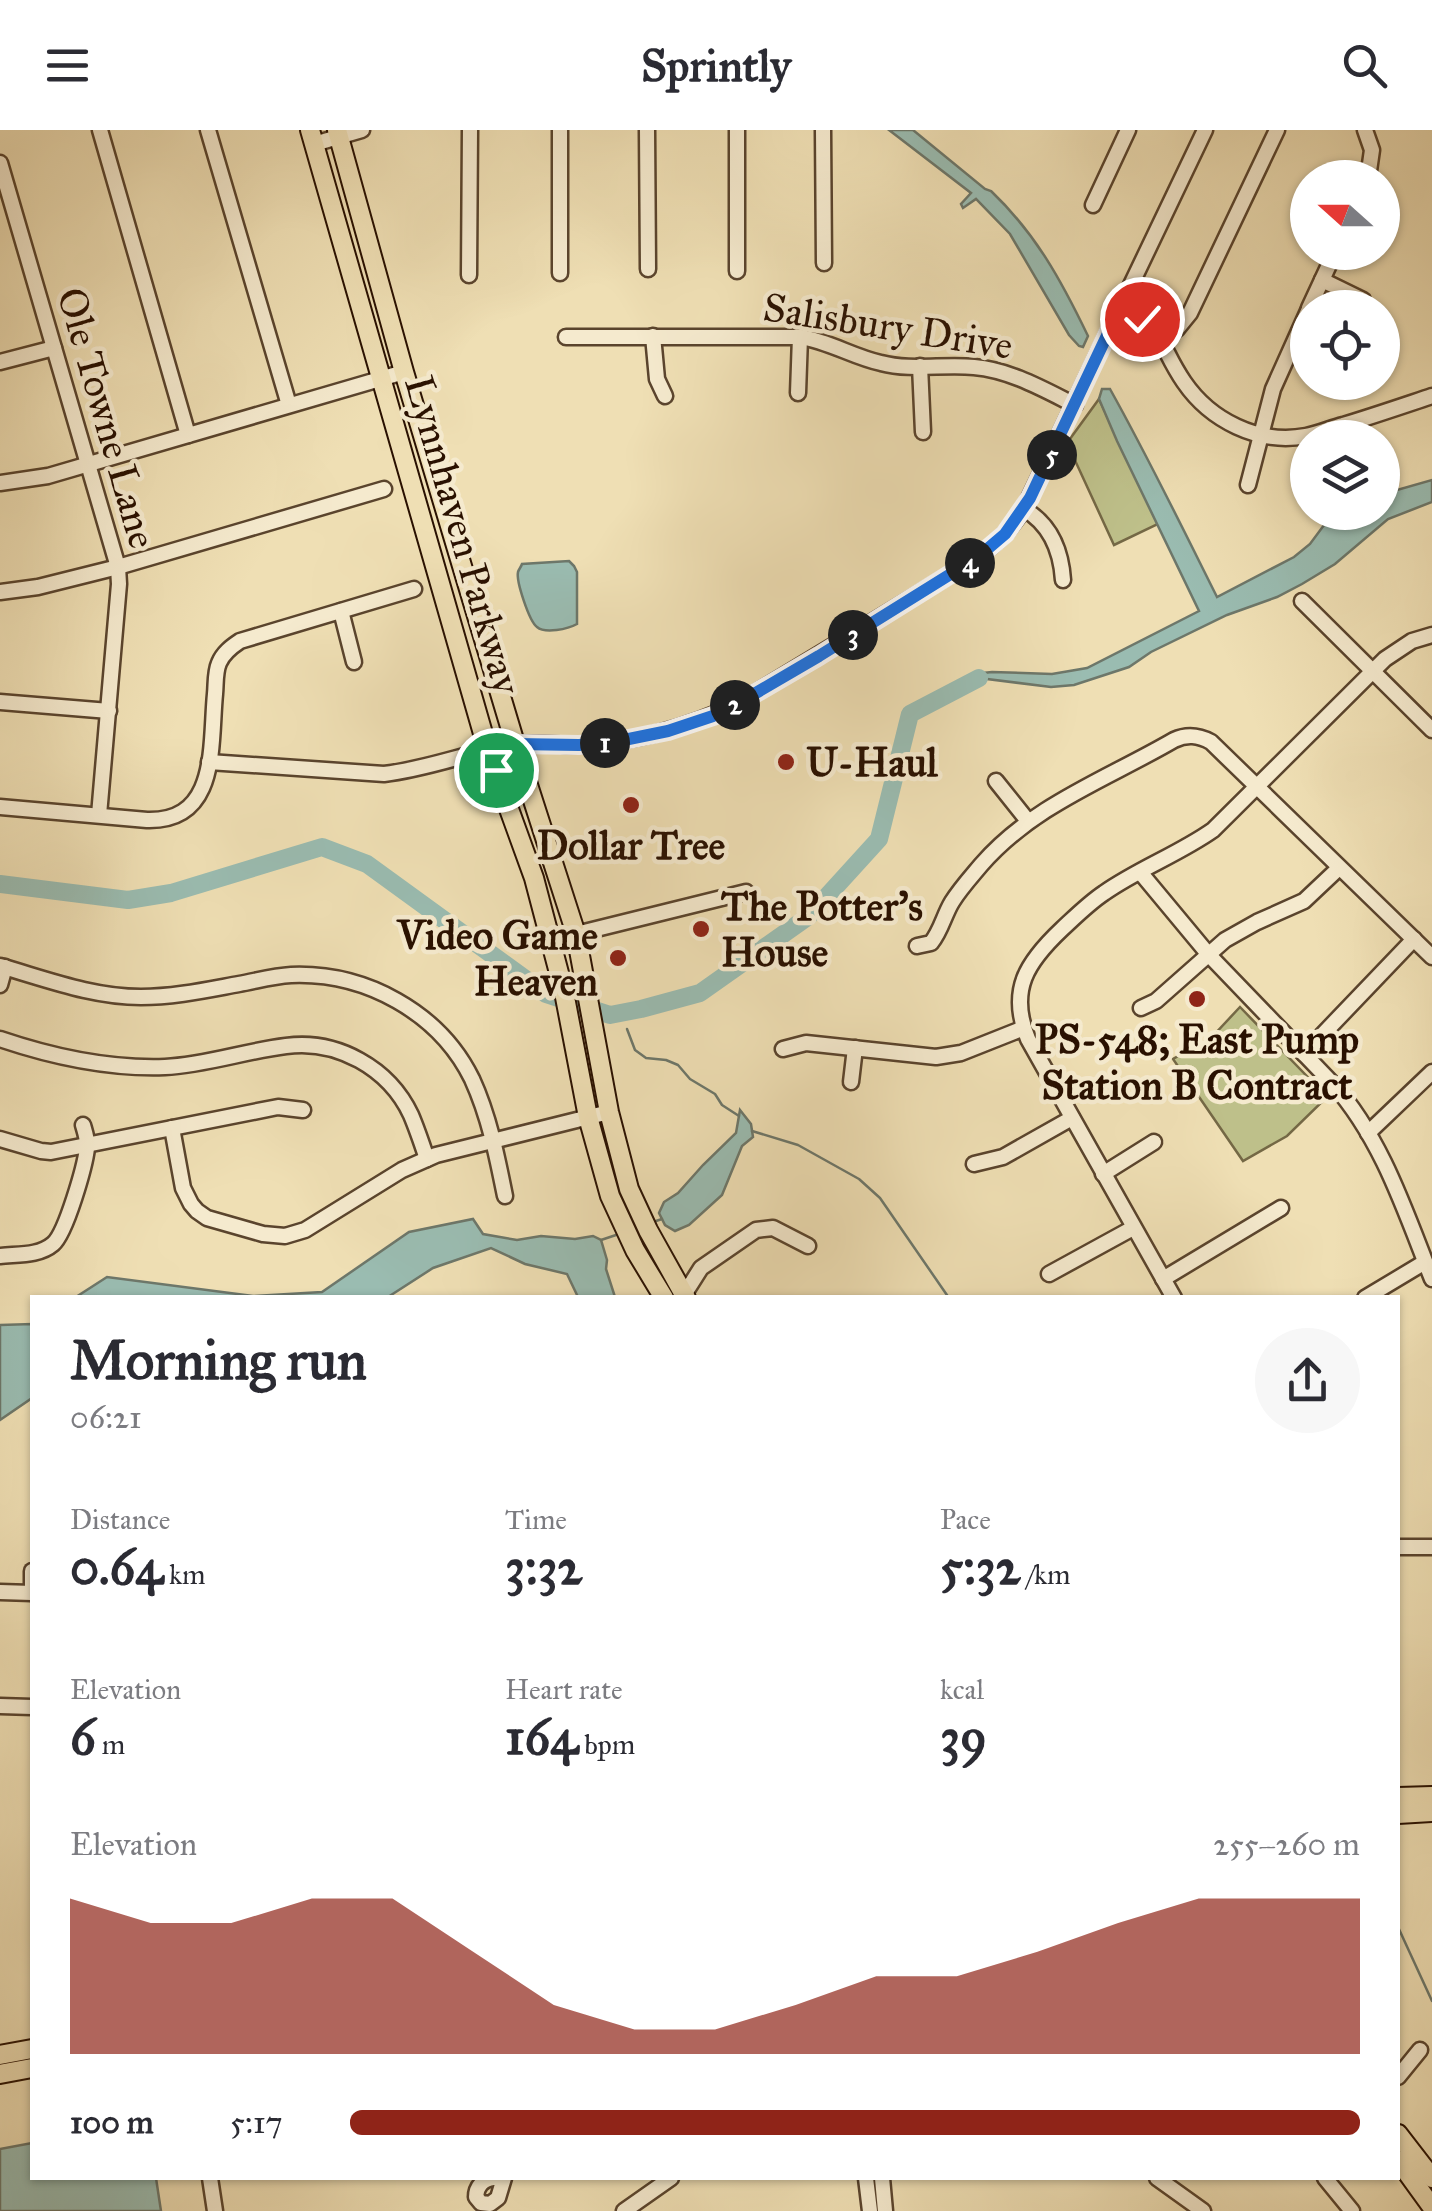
<!DOCTYPE html>
<meta charset="utf-8">
<style>
body{margin:0;font-family:"IM FELL Great Primer",serif;background:#f7f7f7;color:#2b2b33;height:100vh;display:flex;flex-direction:column;font-size:38px;white-space:nowrap}
*{box-sizing:border-box;margin:0}
p{font-size:32px;color:#7c7c81}
.icon{flex:none;width:55px;height:55px;fill:none;stroke:currentColor;stroke-width:2;stroke-linecap:round;stroke-linejoin:round}
.map{position:relative;flex:1;overflow:hidden}
.sheet{position:absolute;left:30px;top:1165px;width:1370px;height:885px;display:flex;flex-direction:column;background:#fff;border-radius:0px;box-shadow:0 2px 8px #0004}
.sheet>*{flex:none}
.needle{width:65px;rotate:291deg}
.fabs{position:absolute;left:1290px;top:30px;display:grid;gap:20px}
.fabs a{display:grid;place-items:center;width:110px;height:110px;border-radius:50%;background:#fff;box-shadow:0 2px 8px #0004;font-size:50px}
.pin{position:absolute;display:grid;place-items:center;width:85px;height:85px;color:#fff;margin:-42px;border:5px solid #fff;border-radius:50%;box-shadow:0 2px 10px #0007}
.km{position:absolute;width:50px;height:50px;margin:-25px;border-radius:50%;background:#222;color:#fff;font-size:28px;line-height:50px;text-align:center}
.round{display:grid;place-items:center;flex:none;width:105px;height:105px;border-radius:52px;background:#f7f7f7}
.head{display:flex;align-items:center;justify-content:space-between;height:170px;padding:0 40px}
h1{font-size:55px;font-weight:700;line-height:75px}
.figures{display:grid;grid-template-columns:repeat(3,1fr);gap:15px;height:170px;padding:10px 40px}
.figures div{display:grid;align-content:center}
.figures b{font-size:50px;font-weight:700}
.figures small{font-size:28px;font-weight:400}
.figures p{font-size:28px}
.chart{height:280px;padding:20px 40px}
.chart p{display:flex;justify-content:space-between}
.chart svg{width:100%;height:180px;margin-top:10px;fill:#8f2418;opacity:.7}
ul{padding:0 40px;list-style:none;font-size:32px}
li{display:grid;grid-template-columns:160px 120px 1fr;align-items:center;height:75px}
li i{height:25px;border-radius:12px;background:#8f2418}
header{display:flex;justify-content:space-between;align-items:center;height:130px;padding:0 40px;background:#fff;font-size:45px;font-weight:700}
.map>svg:first-child{display:block}
</style>
<header><svg class="icon" aria-label="menu" viewBox="0 0 24 24"><path d="M4 6h16M4 12h16M4 18h16"/></svg>Sprintly<svg class="icon" aria-label="search" viewBox="0 0 24 24"><circle cx="10" cy="10" r="6"/><path d="M15 15l6 6"/></svg></header>
<div class="map">
<svg width="1432" height="2081" viewBox="0 0 1432 2081">
<rect width="100%" height="100%" fill="#efdfb4"/>
<filter id="stains"><feTurbulence type="fractalNoise" baseFrequency=".002" numOctaves="4"/><feColorMatrix values="0 0 0 0 .2 0 0 0 0 .09 0 0 0 0 .02 0 0 0 .5 -.17"/></filter>
<radialGradient id="worn" r=".72"><stop offset=".6" stop-color="#630" stop-opacity="0"/><stop offset="1" stop-color="#630" stop-opacity=".3"/></radialGradient>
<!-- green -->
<g fill="#bec08a" stroke="#746845" stroke-width="2.5">
<path d="M1099 269 1158 394 1114 415 1067 313Z"/>
<path d="M1240 877 1327 967 1287 1006 1243 1031 1173 929 1211 908Z"/>
</g>
<!-- water -->
<g fill="#9abcb1" stroke="#6d776a" stroke-width="2.5">
<path d="M889 0H913L985 59 991 61C1036 104 1061 150 1088 206L1083 217 1079 216 1069 205 1010 104 976 69 963 78 961 74 971 63Z"/>
<path d="M1102 259H1110C1148 327 1182 397 1217 467L1294 427 1310 414 1333 383 1382 382 1383 364 1432 350V372L1388 389 1335 434 1302 454 1277 467 1227 485 1151 522 1129 537 1074 555 1051 557 979 548 983 543 992 542 1052 544 1087 538 1199 481 1117 311 1099 269Z"/>
<path d="M569 431 574 436 577 442V494C568 499 545 504 537 497 529 491 516 451 518 442 519 439 521 437 522 434Z"/>
<path d="M740 980 751 994 753 1007 742 1016 722 1065 689 1095 675 1101 665 1095 659 1083 664 1072 678 1063 703 1035 736 1003Z"/>
<path d="M473 1089 483 1104 517 1110 541 1106 575 1109 593 1106 601 1110 607 1130 606 1139 615 1167H578L567 1144 525 1134 491 1118 433 1138 388 1167H76L107 1147 253 1166 322 1162 409 1102Z"/>
<path d="M32 1194V1268L0 1290V1195Z"/>
<path d="M32 2013V2048H156L161 2081H0V2019Z"/>
</g>
<g fill="none" stroke-linecap="round" stroke-linejoin="round">
<!-- stream -->
<g stroke="#6d776a" stroke-width="2.5">
<path d="M627 899 635 920 646 928 666 930 678 935 690 949 715 964 722 975 739 986"/>
<path d="M752 1001 798 1015 859 1049 880 1068 949 1168"/>
<path d="M656 1091 662 1089"/>
<path d="M601 1110 616 1105"/>
<path d="M1398 1797 1432 1871"/>
</g>
<!-- river -->
<path stroke="#9abcb1" stroke-width="18" d="M0 754 128 770 171 763 322 717 367 734 546 864 610 885 641 879 700 863 809 786 879 709 910 584 979 548"/>
<defs>
<g id="minor">
<path d="M100 0 188 305"/>
<path d="M208 0 289 275"/>
<path d="M560 0V143"/>
<path d="M647 0 648 139"/>
<path d="M823 0 824 133"/>
<path d="M1365 0 1372 20 1368 48"/>
<path d="M314 14 362 0"/>
<path d="M0 33 118 437 119 454 99 685"/>
<path d="M1093 75 1128 0"/>
<path d="M737 141V0"/>
<path d="M469 145 470 0"/>
<path d="M1322 150 1363 170"/>
<path d="M1121 178C1167 201 1158 214 1184 252 1210 290 1258 315 1306 306 1318 304 1331 298 1343 295 1373 286 1402 276 1432 266"/>
<path d="M1309 178 1335 122"/>
<path d="M653 206 657 249 665 266"/>
<path d="M566 207H800C829 211 853 227 881 233 911 241 943 234 974 237 1010 240 1043 259 1075 275"/>
<path d="M1161 208 1177 199 1190 183 1277 0"/>
<path d="M0 232 54 218"/>
<path d="M920 236 923 302"/>
<path d="M798 263 800 207"/>
<path d="M0 353 48 346 404 242"/>
<path d="M1248 355 1273 259 1308 181"/>
<path d="M1024 379C1050 394 1061 420 1063 450"/>
<path d="M0 462 38 457 118 437 384 359"/>
<path d="M1302 471 1432 600"/>
<path d="M341 481 354 532"/>
<path d="M0 572 109 581"/>
<path d="M209 632 384 644C428 639 469 622 512 615 534 611 559 616 582 615 636 612 688 597 737 574L979 427 1005 404 1024 379 1205 0"/>
<path d="M996 651 1028 691"/>
<path d="M0 677 147 690C219 692 210 615 215 564 216 554 215 542 219 533 223 523 231 517 240 511L414 459"/>
<path d="M1140 742 1209 825 1333 954C1382 1009 1405 1081 1432 1149"/>
<path d="M576 804 746 762"/>
<path d="M917 816 931 813C941 801 944 785 952 772 960 759 971 747 981 735 1033 675 1107 649 1174 610 1187 604 1198 605 1211 612L1432 827"/>
<path d="M0 836C46 849 92 867 141 867 174 867 206 860 239 854 256 851 273 846 291 845 365 842 439 882 472 949 489 986 497 1026 505 1066"/>
<path d="M0 855 5 837"/>
<path d="M1141 878 1156 871 1225 810 1257 792 1304 771 1339 738"/>
<path d="M0 909C53 927 108 939 165 937 206 935 245 921 286 916 337 909 389 938 411 985 417 999 422 1014 427 1029"/>
<path d="M783 919 806 913 936 927 961 923 1024 898"/>
<path d="M1304 924 1414 809"/>
<path d="M851 952 855 918"/>
<path d="M172 998 183 1058 191 1074 197 1081 207 1088 263 1104 285 1106 305 1100 402 1040 436 1025 609 982"/>
<path d="M1368 1003 1432 942"/>
<path d="M0 1009 41 1021 51 1022 278 977 303 980"/>
<path d="M974 1034 1003 1027 1072 988"/>
<path d="M1103 1044 1154 1012"/>
<path d="M0 1126C18 1124 39 1126 53 1114 66 1103 85 1036 87 1018 88 1010 85 1002 83 995"/>
<path d="M1049 1144 1133 1098"/>
<path d="M1163 1149 1281 1078"/>
<path d="M682 1168 701 1138 756 1100 773 1098 808 1116"/>
<path d="M1174 1168 1028 909C1008 860 1027 832 1062 799 1076 786 1089 773 1104 763 1138 739 1179 724 1213 700L1385 529 1412 511 1432 505"/>
<path d="M1365 1168 1425 1132"/>
<path d="M1398 1417H1432"/>
<path d="M0 1462 32 1463"/>
<path d="M32 1463V1441"/>
<path d="M0 1576 32 1577"/>
<path d="M1398 1947 1420 1920"/>
<path d="M210 2048 215 2081"/>
<path d="M493 2048H504L498 2068 490 2074 481 2073 476 2067C476 2057 483 2049 493 2048Z"/>
<path d="M866 2048 870 2081"/>
<path d="M882 2048 885 2081"/>
<path d="M1157 2048 1203 2081"/>
<path d="M1325 2048 1352 2081"/>
<path d="M624 2081 671 2048"/>
</g>
<g id="major">
<path d="M310 0 488 621 534 748 564 862 588 987 610 1066 635 1120 664 1168"/>
<path d="M337 0 404 242 520 630 576 804 609 982 629 1059 648 1100 686 1168"/>
<path d="M1398 1667 1432 1666"/>
<path d="M1398 1684 1432 1682"/>
<path d="M0 1925 32 1919"/>
<path d="M0 1944 32 1938"/>
<path d="M1398 2004 1432 2048"/>
<path d="M1398 2030 1432 2077"/>
</g>
</defs>
<!-- minor casing -->
<use href="#minor" stroke="#5a442d" stroke-width="19"/>
<!-- major casing -->
<use href="#major" stroke="#291000" stroke-width="22"/>
<!-- minor -->
<use href="#minor" stroke="#f5eace" stroke-width="14"/>
<!-- major -->
<use href="#major" stroke="#efdfb4" stroke-width="18"/>
</g>
<g fill="none" stroke-linecap="round" stroke-linejoin="round">
<defs>
<path id="route" d="M496 640 488 621 515 614 579 615 614 612 668 601 713 586 737 574 819 526 978 427 1005 404 1030 368 1120 178 1142 189"/>
</defs>
<!-- route casing -->
<use href="#route" stroke="#fff" stroke-width="20"/>
<!-- route -->
<use href="#route" stroke="#1a73e8" stroke-width="12"/>
</g>
<!-- markers -->
<g fill="#8f2418" stroke="#f5eace" stroke-width="4">
<circle cx="786" cy="632" r="10"/>
<circle cx="631" cy="675" r="10"/>
<circle cx="701" cy="799" r="10"/>
<circle cx="618" cy="828" r="10"/>
<circle cx="1197" cy="869" r="10"/>
</g>
<g text-anchor="middle" dominant-baseline="central" stroke-width="9" stroke-linejoin="round" paint-order="stroke">
<!-- street labels -->
<g font-size="40" fill="#291000" stroke="#f5eace">
<text transform="translate(888 196) rotate(9)">Salisbury Drive</text>
<text transform="translate(107 288) rotate(74)">Ole Towne Lane</text>
<text transform="translate(463 405) rotate(74)">Lynnhaven Parkway</text>
</g>
<!-- poi labels -->
<g font-size="40" font-weight="bold" fill="#291000" stroke="#f5eace" text-anchor="start">
<text x="806" y="632">U-Haul</text>
<text x="631" y="715" text-anchor="middle">Dollar Tree</text>
<text x="721" y="776">The Potter's<tspan x="721" dy="46">House</tspan></text>
<text x="598" y="805" text-anchor="end">Video Game<tspan x="598" dy="46">Heaven</tspan></text>
<text x="1197" y="909" text-anchor="middle">PS-548; East Pump<tspan x="1197" dy="46">Station B Contract</tspan></text>
</g>
</g>
<rect width="100%" height="100%" filter="url(#stains)"/>
<rect width="100%" height="100%" fill="url(#worn)"/>
</svg>
<div class="fabs">
<a><svg class="needle" viewBox="-14 -14 28 28"><path d="M0-13l5 13h-10z" fill="#e53935"/><path d="M0 13l5-13h-10z" fill="#7c7c81"/></svg></a>
<a><svg class="icon" aria-label="locate" viewBox="0 0 24 24"><circle cx="12" cy="12" r="6"/><path d="M12 2v4M12 18v4M2 12h4M18 12h4"/></svg></a>
<a><svg class="icon" aria-label="layers" viewBox="0 0 24 24"><path d="M12 4l9 5-9 5-9-5zM3 14l9 5 9-5"/></svg></a>
</div>
<div class="pin" style="left:496px;top:640px;background:#1e9e55"><svg class="icon" aria-label="arrive" viewBox="0 0 24 24"><path d="M6 21V4h12l-3 4 3 4H6"/></svg></div>
<div class="pin" style="left:1142px;top:189px;background:#d93025"><svg class="icon" aria-label="check" viewBox="0 0 24 24"><path d="M5 12l5 5 9-10"/></svg></div>
<b class="km" style="left:605px;top:613px">1</b>
<b class="km" style="left:735px;top:575px">2</b>
<b class="km" style="left:853px;top:505px">3</b>
<b class="km" style="left:970px;top:433px">4</b>
<b class="km" style="left:1052px;top:325px">5</b>
<section class="sheet">
<div class="head"><div><h1>Morning run</h1><p>06:21</p></div><a class="round"><svg class="icon" aria-label="share" viewBox="0 0 24 24"><path d="M12 15V3M7 8l5-5 5 5M5 13v7h14v-7"/></svg></a></div>
<div class="figures">
<div><p>Distance</p><b>0.64<small> km</small></b></div>
<div><p>Time</p><b>3:32</b></div>
<div><p>Pace</p><b>5:32<small> /km</small></b></div>
</div>
<div class="figures">
<div><p>Elevation</p><b>6<small> m</small></b></div>
<div><p>Heart rate</p><b>164<small> bpm</small></b></div>
<div><p>kcal</p><b>39</b></div>
</div>
<div class="chart"><p><span>Elevation</span>255–260 m</p>
<svg viewBox="0 0 160 44" preserveAspectRatio="none"><path d="M0 44V6L10 12L20 12L30 6L40 6L50 19L60 32L70 38L80 38L90 32L100 25L110 25L120 19L130 12L140 6L150 6L160 6V44z"/></svg>
</div>
<ul>
<li><b>100 m</b>5:17<i style="width:100%"></i></li>
</ul>
</section>
</div>
